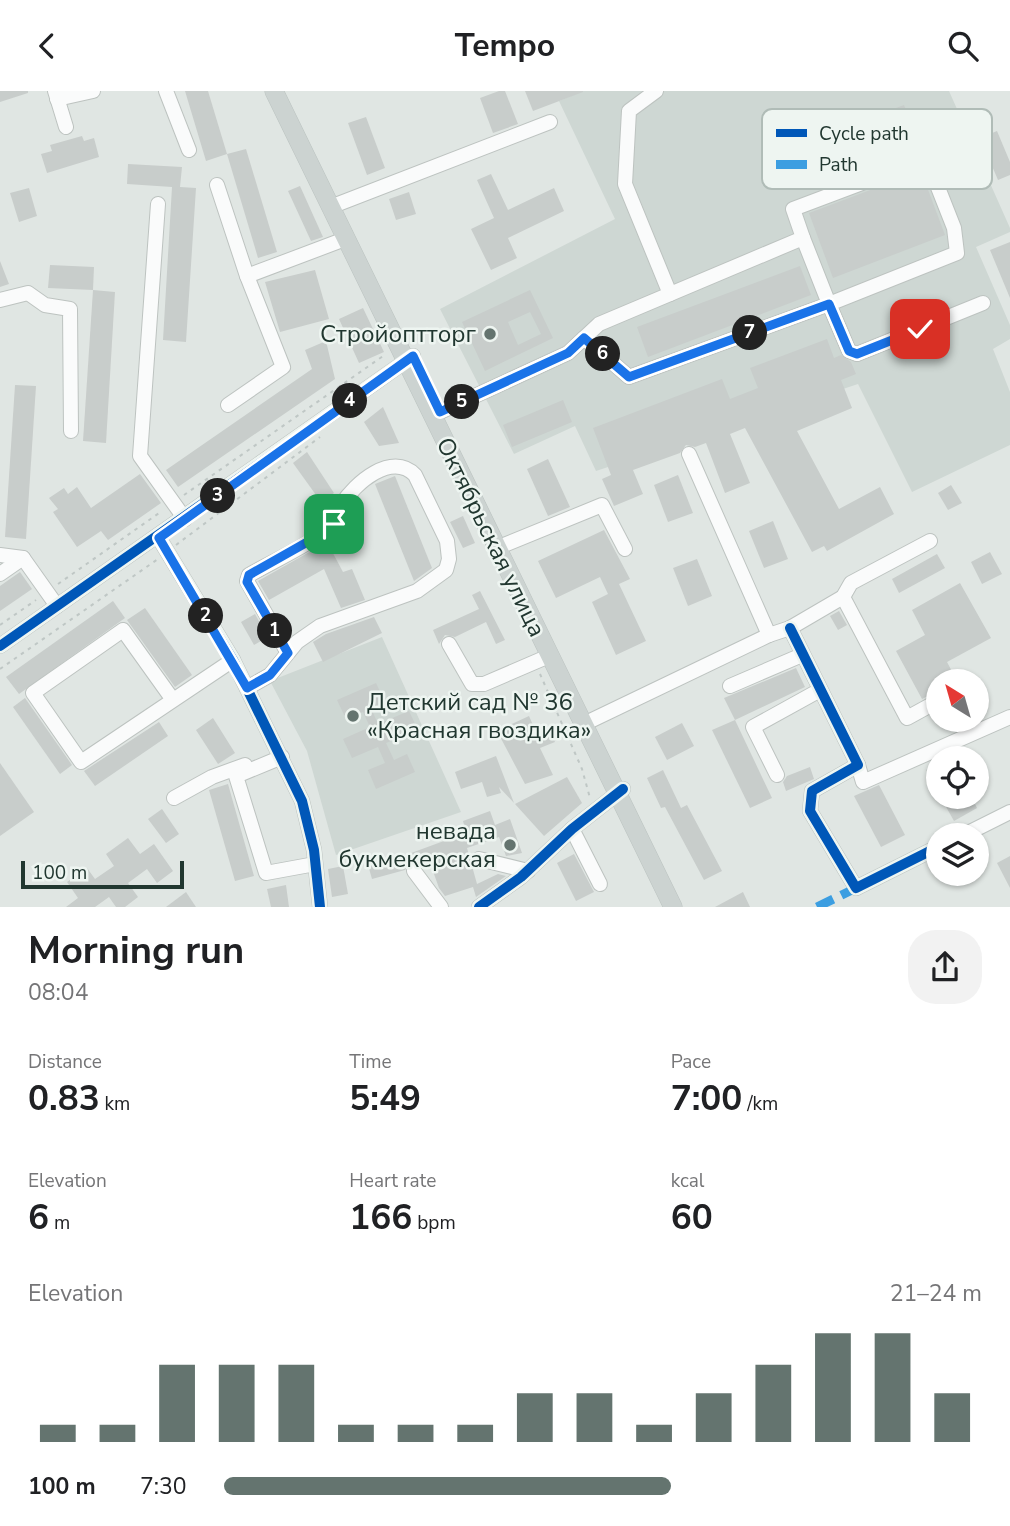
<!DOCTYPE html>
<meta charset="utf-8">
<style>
body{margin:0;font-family:"Nunito Sans",sans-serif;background:#f2f2f2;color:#202124;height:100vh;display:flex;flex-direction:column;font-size:26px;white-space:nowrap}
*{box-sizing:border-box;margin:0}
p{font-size:23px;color:#757577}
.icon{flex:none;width:38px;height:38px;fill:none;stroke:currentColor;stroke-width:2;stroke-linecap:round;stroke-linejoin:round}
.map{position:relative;height:816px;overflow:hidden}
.sheet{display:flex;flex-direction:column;background:#fff;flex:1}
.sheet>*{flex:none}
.needle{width:46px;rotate:323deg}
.tools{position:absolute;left:926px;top:578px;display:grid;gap:14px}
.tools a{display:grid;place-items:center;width:63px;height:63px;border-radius:50%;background:#fff;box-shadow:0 2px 5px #0004;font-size:35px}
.scale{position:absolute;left:21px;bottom:18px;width:163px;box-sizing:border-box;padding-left:7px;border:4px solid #213730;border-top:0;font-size:19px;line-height:24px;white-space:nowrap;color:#213730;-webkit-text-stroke:5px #eef5f1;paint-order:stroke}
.pin{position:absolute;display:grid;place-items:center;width:60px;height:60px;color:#fff;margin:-30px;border-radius:14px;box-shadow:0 4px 10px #0006}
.km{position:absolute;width:35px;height:35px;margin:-18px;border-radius:50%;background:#222;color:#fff;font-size:19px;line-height:35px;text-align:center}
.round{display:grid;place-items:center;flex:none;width:74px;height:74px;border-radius:28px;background:#f2f2f2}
.headline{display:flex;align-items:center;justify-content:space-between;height:119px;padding:0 28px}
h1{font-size:38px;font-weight:700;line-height:52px}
.metrics{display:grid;grid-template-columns:repeat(3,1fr);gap:10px;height:119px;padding:7px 28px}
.metrics div{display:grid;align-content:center}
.metrics b{font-size:35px;font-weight:700}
.metrics small{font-size:19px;font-weight:400}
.metrics p{font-size:19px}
.chart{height:196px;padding:14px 28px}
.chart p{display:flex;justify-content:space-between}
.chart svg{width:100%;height:126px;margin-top:7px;stroke:#64746f;stroke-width:6}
ul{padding:0 28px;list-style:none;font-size:23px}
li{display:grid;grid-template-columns:112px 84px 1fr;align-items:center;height:52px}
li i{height:18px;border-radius:9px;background:#64746f}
header{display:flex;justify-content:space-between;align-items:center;height:91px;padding:0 28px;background:#fff;font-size:32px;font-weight:700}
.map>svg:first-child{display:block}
</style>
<header><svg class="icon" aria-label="back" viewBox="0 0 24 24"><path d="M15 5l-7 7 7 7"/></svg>Tempo<svg class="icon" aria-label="search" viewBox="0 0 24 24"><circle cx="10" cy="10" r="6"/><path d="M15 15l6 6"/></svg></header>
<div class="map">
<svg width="1010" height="816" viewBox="0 0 1010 816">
<rect width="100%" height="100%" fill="#e0e6e3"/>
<!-- built -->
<g fill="#ced7d3">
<path d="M583 0H949L1010 137V141L976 156 1010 234V248L993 258 1010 301V354L912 401 858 293 596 380 575 335 514 363 440 218 615 128 559 10Z"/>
<path d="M382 546 461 721 336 764 307 660 270 590Z"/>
</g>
<!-- building -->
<g fill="#c8cdcb" fill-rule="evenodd">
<path d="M0 0H28V2L0 11Z"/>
<path d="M185 0H208L227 63 206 70Z"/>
<path d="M499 0H505L518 33 493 42 480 7Z"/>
<path d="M525 0H583V1L533 20Z"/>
<path d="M904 14 918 52 803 95 788 57Z"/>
<path d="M366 26 385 77 367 84 348 32Z"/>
<path d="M997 40 1010 71V84L998 89 980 47Z"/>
<path d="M82 45 84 50 94 47 99 66 47 82 41 63 52 60 50 54Z"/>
<path d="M246 58 277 161 258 167 227 63Z"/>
<path d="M128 73 182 76 180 96 196 97 186 251 163 249 172 96 127 93Z"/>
<path d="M921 80 945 144 833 187 809 122Z"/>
<path d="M491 83 508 119 554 97 564 120 508 147 517 167 491 179 471 138 494 127 477 89Z"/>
<path d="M300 95 323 146 311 150 288 100Z"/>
<path d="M29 97 37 125 19 131 10 102Z"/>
<path d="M409 101 416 123 396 129 389 108Z"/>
<path d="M1010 151V207L990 159Z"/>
<path d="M0 170 9 193 0 196Z"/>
<path d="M50 174 94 176 93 199 48 197Z"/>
<path d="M800 175 811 204 648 266 637 236Z"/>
<path d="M315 179 329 228 280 241 265 191Z"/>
<path d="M93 199 115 201 106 352 83 350Z"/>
<path d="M530 199 553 247 485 280 462 231ZM530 221 541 243 518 254 508 231Z"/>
<path d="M363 217 384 261 359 272 339 228Z"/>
<path d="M827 248 834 267 841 264 851 271 856 283 841 289 852 317 797 340 839 418 880 396 894 423 827 460 824 455 812 461 745 337 730 343 750 392 725 402 706 352 695 356 686 354 680 362 633 379 643 403 614 415 602 388 611 384 593 337 722 288 730 308 758 297 750 277Z"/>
<path d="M326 250 335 288 178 396 166 379 312 278 305 259Z"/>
<path d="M15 294 36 295 26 448 5 446Z"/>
<path d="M563 309 572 331 512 356 503 334Z"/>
<path d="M383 316 399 352 379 355 364 331Z"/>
<path d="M307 361 334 402 321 411 293 372Z"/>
<path d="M548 368 570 416 548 425 527 378Z"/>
<path d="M140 383 161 412 108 449 101 440 77 456 53 421 58 418 49 407 64 397 68 403 77 396 91 417Z"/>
<path d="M678 384 693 422 668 431 654 394Z"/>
<path d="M395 385 432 477 414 490 375 393Z"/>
<path d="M951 394 962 412 948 419 938 402Z"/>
<path d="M463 425 475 452 463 457 450 431Z"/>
<path d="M773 430 788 468 764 477 749 440Z"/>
<path d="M604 439 630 488 619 493 646 550 616 564 592 511 608 503 600 486 556 507 538 470Z"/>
<path d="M327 451 343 481 352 478 365 509 341 517 324 478 269 509 258 490Z"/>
<path d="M990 461 1002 483 982 493 971 471Z"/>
<path d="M937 463 945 477 899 502 892 488Z"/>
<path d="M697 468 712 505 688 515 673 477Z"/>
<path d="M20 481 32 498 0 520V495Z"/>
<path d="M960 492 991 547 947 571 957 590H938V600L922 608 896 560 925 544 912 519Z"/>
<path d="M480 500 505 549 496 553 486 531 455 546 445 544 439 553 433 539 479 518 472 504Z"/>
<path d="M113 510 125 527 19 603 6 586Z"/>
<path d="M145 517 192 584 175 596 127 529Z"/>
<path d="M839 520 847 534 838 539 830 525Z"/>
<path d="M255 523 268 546 254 554 241 531Z"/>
<path d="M374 526 382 542 323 571 313 551 326 543Z"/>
<path d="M796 577 805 596 735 629 724 607Z"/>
<path d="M376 592 385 611 371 617 378 633 409 620 418 639 386 652 394 669 407 663 415 681 376 698 368 679 385 672 378 656 352 667 343 648 370 636 363 621 346 628 337 609Z"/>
<path d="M25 607 72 674 60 683 13 616Z"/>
<path d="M529 625 537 643 549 638 555 651 540 657 553 684 525 693 497 640Z"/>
<path d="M213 627 235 662 218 673 196 639Z"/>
<path d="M735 629 772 707 750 717 712 639Z"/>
<path d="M159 631 168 645 95 695 84 680Z"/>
<path d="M682 632 694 655 667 669 655 646Z"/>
<path d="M496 665 514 712 499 696 501 702 487 706 482 691 461 698 455 681Z"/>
<path d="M0 672 34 721 0 745Z"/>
<path d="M938 673V701L926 679Z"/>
<path d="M810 676 814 688 786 700 783 691 787 685Z"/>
<path d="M663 679 681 717 687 714 722 780 704 789 665 716 661 717 647 687Z"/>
<path d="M567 686 582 712 544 745 515 713Z"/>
<path d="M228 693 254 785 235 790 209 699Z"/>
<path d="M879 694 905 744 881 756 854 705Z"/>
<path d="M940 705H971L977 717 954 730Z"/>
<path d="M162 718 179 743 166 752 148 728Z"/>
<path d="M490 720 495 734 510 728 522 762 506 765 499 746 467 757 477 793 498 783 506 785 476 806 473 796 445 805 439 797 429 769 412 771 405 779 372 788 368 774 383 769 384 772 452 747 466 741 463 730Z"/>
<path d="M128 747 140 763 154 753 173 780 157 792 147 778 128 792 138 806 125 816H116L109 806 95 816H66L78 807 67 791 87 777 95 788 114 775 106 763Z"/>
<path d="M574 763 594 801 576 810 557 772Z"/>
<path d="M1010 765V797L997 772Z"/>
<path d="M343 775 348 803 332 806 328 778Z"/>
<path d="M286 794 289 816H271L267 798Z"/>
<path d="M186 801 196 816H166Z"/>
<path d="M743 801 750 816H715Z"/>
</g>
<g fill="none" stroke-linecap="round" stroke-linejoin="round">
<defs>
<g id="minor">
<path d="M55 0 66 36"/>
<path d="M166 0 189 59"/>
<path d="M656 0 629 20 625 93 670 203"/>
<path d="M57 8 93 0"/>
<path d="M926 66 954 137 957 162 829 213 849 260 857 263 983 212"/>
<path d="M217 94 247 185"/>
<path d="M158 113 140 365 185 428"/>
<path d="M338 113 550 31"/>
<path d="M0 209 28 202 45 214 70 218 71 340"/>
<path d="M584 247 629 286 829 213 803 147"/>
<path d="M228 314 283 276 247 185 345 148"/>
<path d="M440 321 568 262 599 233 803 147 793 118 870 89"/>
<path d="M689 363 769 544"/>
<path d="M159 447 233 569 302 710 314 759 320 816"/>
<path d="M504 454 602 414 625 458"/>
<path d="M0 464 23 467 0 483"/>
<path d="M23 467 57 515"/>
<path d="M843 506 907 627 938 610"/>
<path d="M790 537 858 674 863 691 1010 626"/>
<path d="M449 553 472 593H484L549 565"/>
<path d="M0 555 413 265"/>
<path d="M730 595 802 564"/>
<path d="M247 597 270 584 297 551 320 535 417 500 446 479 449 468 447 450 415 384C392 360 355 392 341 414 333 427 333 435 320 444 298 459 272 471 249 484L247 490 288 562"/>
<path d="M173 609 123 539 33 602 81 671 233 569"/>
<path d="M590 630 769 544 790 537 843 506 851 492 930 450"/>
<path d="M282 666 236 685 266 782 315 773"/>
<path d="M858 674 812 700 810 720 856 797 938 756"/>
<path d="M777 684 753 636 820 599"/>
<path d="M174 707 212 686 245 674"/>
<path d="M572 738 600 793"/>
<path d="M964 744 1010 721"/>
<path d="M479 768 528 780"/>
<path d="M414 780 441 816"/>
<path d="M479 816 521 786 572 738 623 698"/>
</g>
<path id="major" d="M274 0 673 816"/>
</defs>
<!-- minor casing -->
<use href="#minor" stroke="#bdc3c0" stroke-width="16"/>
<!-- major casing -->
<use href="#major" stroke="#bbc3c0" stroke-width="19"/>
<!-- path -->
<g stroke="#bfc7c5" stroke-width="2" stroke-dasharray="3.5 5" stroke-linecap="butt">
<path d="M184 404 386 263"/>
<path d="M176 454 320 346"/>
<path d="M58 493 162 420"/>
<path d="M0 534 36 509"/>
<path d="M0 578 158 468"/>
<path d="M540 583 582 678 590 707"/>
</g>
<!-- minor -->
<use href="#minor" stroke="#fafbfb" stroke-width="14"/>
<!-- major -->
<use href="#major" stroke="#ccd3d1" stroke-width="18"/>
<!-- quiet -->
<path stroke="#3c9ee1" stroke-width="9" stroke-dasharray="18 9" stroke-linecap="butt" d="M817 816 856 797"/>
<defs>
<g id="cycleway">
<path d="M159 447 233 569 302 710 314 759 320 816"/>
<path d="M790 537 858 674 812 700 810 720 856 797 938 756"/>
<path d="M0 555 413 265"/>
<path d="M479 816 521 786 572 738 623 698"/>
</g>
</defs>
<!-- cycleway casing -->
<use href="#cycleway" stroke="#eef5f1" stroke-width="15"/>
<!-- cycleway -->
<use href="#cycleway" stroke="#0057b8" stroke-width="10"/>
</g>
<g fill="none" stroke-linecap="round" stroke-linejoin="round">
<defs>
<path id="route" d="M334 433 318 445 249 484 247 491 288 562 270 584 247 597 159 447 413 265 440 321 568 262 584 247 629 286 829 213 849 260 857 263 920 238"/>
</defs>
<!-- route casing -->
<use href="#route" stroke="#fff" stroke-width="14"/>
<!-- route -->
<use href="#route" stroke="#1a73e8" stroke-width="9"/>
</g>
<!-- markers -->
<g fill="#64746f" stroke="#eef5f1" stroke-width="2.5">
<circle cx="490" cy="243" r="7"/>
<circle cx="353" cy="625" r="7"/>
<circle cx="510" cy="754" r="7"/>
</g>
<g text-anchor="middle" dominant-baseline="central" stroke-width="5" stroke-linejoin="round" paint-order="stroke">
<!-- poi labels -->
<g font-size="24" fill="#213730" stroke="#eef5f1" text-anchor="end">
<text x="476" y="243">Стройоптторг</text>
<text x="367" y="611" text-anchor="start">Детский сад № 36<tspan x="367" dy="28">«Красная гвоздика»</tspan></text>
<text x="496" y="740">невада<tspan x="496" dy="28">букмекерская</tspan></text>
</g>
<!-- street labels -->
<g font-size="24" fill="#213730" stroke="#eef5f1">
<text transform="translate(491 446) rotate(64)">Октябрьская улица</text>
</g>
</g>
<!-- legend -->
<rect x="762" y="18" width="230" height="80" rx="10" fill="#eef5f1" stroke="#b0bcb7" stroke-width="2"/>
<rect x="776" y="38" width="31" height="8" fill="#0057b8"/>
<rect x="776" y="69" width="31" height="9" fill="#3c9ee1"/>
<g font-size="19" fill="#213730">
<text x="819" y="49">Cycle path</text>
<text x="819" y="80">Path</text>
</g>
</svg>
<div class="tools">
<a><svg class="needle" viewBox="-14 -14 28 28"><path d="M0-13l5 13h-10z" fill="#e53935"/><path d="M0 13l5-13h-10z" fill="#757577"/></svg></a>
<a><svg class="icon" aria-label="locate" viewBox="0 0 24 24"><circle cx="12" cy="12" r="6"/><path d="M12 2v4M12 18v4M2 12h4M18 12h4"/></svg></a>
<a><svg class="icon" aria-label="layers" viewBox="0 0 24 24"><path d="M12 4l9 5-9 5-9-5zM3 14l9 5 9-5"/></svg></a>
</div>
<div class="scale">100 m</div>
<div class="pin" style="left:334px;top:433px;background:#1e9e55"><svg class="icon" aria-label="arrive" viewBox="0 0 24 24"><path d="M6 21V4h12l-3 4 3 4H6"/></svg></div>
<div class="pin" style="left:920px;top:238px;background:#d93025"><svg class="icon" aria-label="check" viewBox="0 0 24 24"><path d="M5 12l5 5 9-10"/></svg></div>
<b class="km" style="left:275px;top:540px">1</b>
<b class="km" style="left:206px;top:525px">2</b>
<b class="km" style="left:218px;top:405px">3</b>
<b class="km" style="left:350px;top:310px">4</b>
<b class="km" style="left:462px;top:311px">5</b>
<b class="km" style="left:603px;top:263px">6</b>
<b class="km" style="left:750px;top:242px">7</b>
</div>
<section class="sheet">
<div class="headline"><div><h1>Morning run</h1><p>08:04</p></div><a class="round"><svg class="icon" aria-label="share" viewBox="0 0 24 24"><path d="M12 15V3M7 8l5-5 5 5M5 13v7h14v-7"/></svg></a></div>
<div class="metrics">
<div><p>Distance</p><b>0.83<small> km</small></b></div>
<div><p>Time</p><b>5:49</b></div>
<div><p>Pace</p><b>7:00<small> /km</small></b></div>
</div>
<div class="metrics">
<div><p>Elevation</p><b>6<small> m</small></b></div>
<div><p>Heart rate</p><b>166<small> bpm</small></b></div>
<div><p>kcal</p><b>60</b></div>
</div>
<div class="chart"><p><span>Elevation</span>21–24 m</p>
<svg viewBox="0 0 160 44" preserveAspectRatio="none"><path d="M5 44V38M15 44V38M25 44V17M35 44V17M45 44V17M55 44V38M65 44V38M75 44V38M85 44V27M95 44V27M105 44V38M115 44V27M125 44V17M135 44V6M145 44V6M155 44V27"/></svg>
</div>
<ul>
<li><b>100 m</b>7:30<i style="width:59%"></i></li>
</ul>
</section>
